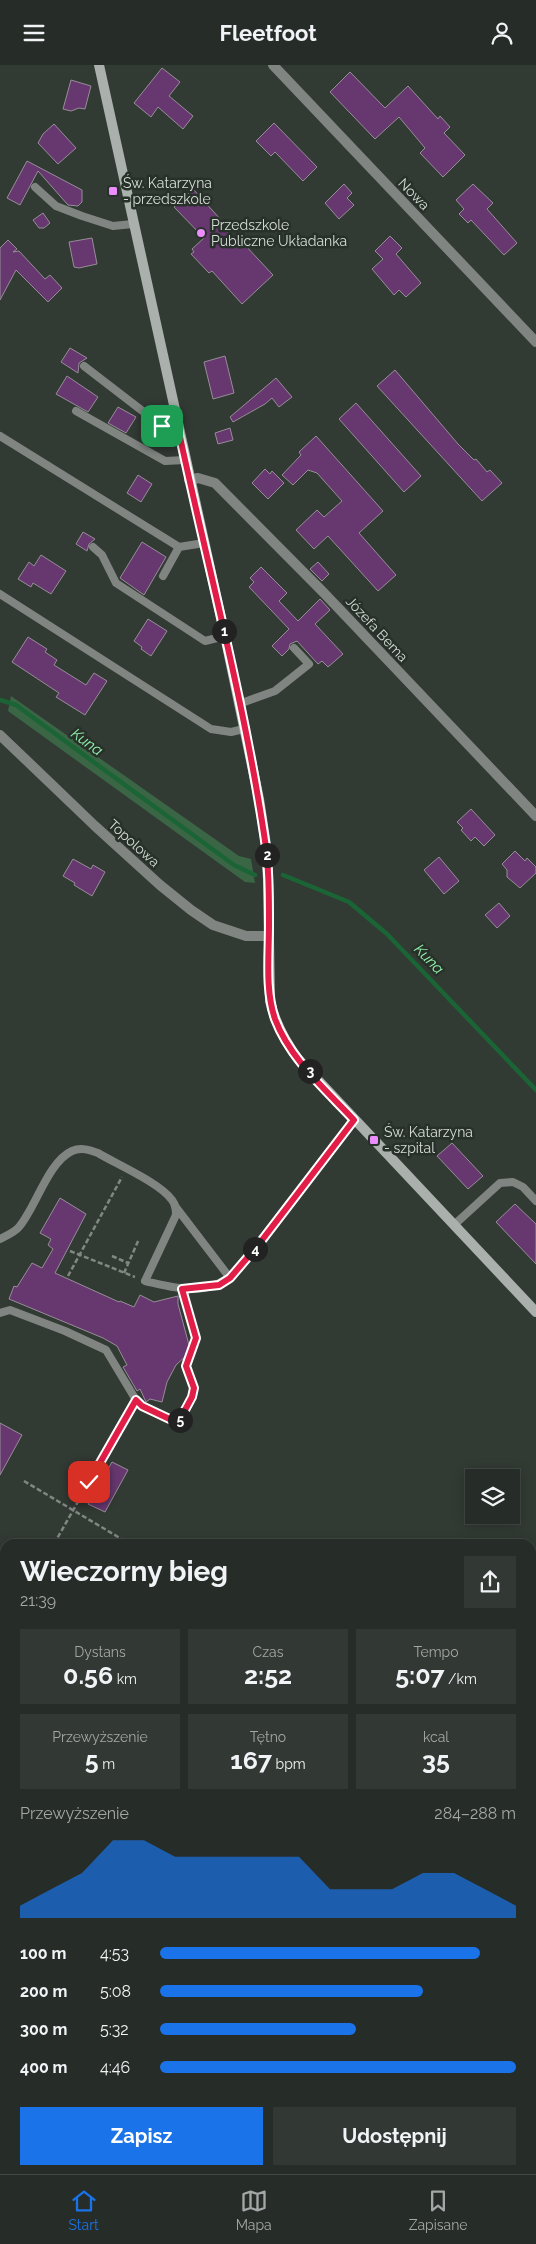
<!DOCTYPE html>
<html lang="pl">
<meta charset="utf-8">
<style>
body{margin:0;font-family:Raleway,sans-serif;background:#323833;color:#f1f3f6;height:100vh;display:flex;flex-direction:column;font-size:19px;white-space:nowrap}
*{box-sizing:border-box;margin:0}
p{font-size:16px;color:#a4a7a7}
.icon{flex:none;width:28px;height:28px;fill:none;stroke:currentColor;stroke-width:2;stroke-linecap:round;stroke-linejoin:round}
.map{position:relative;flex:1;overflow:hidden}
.details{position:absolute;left:0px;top:1474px;width:536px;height:636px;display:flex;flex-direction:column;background:#262c27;border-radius:15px 15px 0 0;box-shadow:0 2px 12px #0003,0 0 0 1px #424844}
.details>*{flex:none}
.tools{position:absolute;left:465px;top:1404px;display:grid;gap:10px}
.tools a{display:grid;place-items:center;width:55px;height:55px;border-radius:0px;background:#262c27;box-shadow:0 2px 12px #0003,0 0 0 1px #424844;font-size:25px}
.pin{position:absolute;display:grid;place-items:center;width:42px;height:42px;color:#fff;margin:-21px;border-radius:10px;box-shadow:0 2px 8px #0006}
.km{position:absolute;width:25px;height:25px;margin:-12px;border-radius:50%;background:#222;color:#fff;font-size:14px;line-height:25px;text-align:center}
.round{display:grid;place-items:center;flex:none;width:52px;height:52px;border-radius:0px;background:#323833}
.head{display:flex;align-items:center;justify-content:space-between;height:85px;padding:0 20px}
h1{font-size:28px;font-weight:700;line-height:38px}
.stats{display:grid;grid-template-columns:repeat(3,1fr);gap:8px;height:85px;padding:5px 20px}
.stats div{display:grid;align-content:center;border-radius:0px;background:#323833;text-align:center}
.stats b{font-size:25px;font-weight:700}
.stats small{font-size:14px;font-weight:400}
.stats p{font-size:14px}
.chart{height:140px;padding:10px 20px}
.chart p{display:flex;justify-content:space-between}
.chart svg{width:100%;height:90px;margin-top:5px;fill:#1a73e8;opacity:.7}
.button{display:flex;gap:10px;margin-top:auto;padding:10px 20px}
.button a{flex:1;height:58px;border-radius:0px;background:#1a73e8;color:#fff;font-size:20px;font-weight:700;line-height:58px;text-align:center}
.button a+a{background:#323833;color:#f1f3f6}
ul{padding:0 20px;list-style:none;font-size:16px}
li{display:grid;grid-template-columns:80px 60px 1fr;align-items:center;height:38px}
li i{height:12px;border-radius:6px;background:#1a73e8}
header{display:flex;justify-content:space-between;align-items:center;height:65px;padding:0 20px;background:#262c27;font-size:22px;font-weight:700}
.tabs{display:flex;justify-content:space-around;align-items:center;height:70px;border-top:1px solid #424844;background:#262c27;font-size:14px;color:#a4a7a7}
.tabs a{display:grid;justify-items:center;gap:2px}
.tabs .active{color:#1a73e8}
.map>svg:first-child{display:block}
</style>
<header><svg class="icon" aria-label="menu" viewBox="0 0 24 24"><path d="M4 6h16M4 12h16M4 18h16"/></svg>Fleetfoot<svg class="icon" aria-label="person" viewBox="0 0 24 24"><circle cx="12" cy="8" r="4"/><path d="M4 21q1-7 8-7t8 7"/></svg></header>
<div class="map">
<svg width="536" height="2109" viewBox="0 0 536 2109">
<rect width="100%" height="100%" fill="#323a34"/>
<!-- green -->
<path fill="#3a6645" d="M11 631 239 791 251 794 255 818 245 817 8 646Z"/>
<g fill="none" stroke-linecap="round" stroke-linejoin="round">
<!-- stream -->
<g stroke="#1b6435" stroke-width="4.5">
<path d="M0 635 16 640 234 800 255 810"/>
<path d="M283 810 349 837 387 869 536 1025"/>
</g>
</g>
<!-- building -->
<g fill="#673870" stroke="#968e97">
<path d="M162 3 180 17 169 31 193 51 183 64 158 42 151 52 134 38Z"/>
<path d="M350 7 385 43 408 21 438 54 440 51 450 62 444 68 465 90 443 112 420 88 425 83 399 52 375 74 330 27Z"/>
<path d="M71 15 91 21 85 44 79 43 71 46 63 44Z"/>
<path d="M274 58 317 102 303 116 275 87 271 91 256 76Z"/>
<path d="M54 59 76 83 58 99 38 78 43 69Z"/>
<path d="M27 96 82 125V137L78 141 68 140 38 106 20 140 7 133Z"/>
<path d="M344 119 352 128 347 133 354 140 339 154 325 138Z"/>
<path d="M473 119 493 138 487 144 517 178 504 190 471 155 468 158 459 149 464 144 456 135Z"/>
<path d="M193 124 222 156 220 159 241 182 244 179 273 210 242 239 212 206 209 208 191 189 194 187 192 184 204 173 174 142Z"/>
<path d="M43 148 50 158 44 163H39L33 155Z"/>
<path d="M390 171 402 183 396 189 421 218 406 232 399 225 394 230 372 204 383 194 375 186Z"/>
<path d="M92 173 97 199 79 203 74 202 69 177Z"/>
<path d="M8 175 17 184 13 187 19 186 45 214 50 210 62 223 48 237 16 205 0 235V183Z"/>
<path d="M70 283 87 293 79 298 78 308 61 297Z"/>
<path d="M225 291 234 328 213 334 204 297Z"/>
<path d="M395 305 458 379 474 395 476 394 487 407 490 405 502 418 482 436 377 321Z"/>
<path d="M67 311 98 332 88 347 56 329Z"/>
<path d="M276 313 292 332 279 342 272 333 265 339 233 357 230 352Z"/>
<path d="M356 338 421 411 404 427 339 354Z"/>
<path d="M118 342 136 352 126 368 108 358Z"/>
<path d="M230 363 233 375 218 379 215 368Z"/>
<path d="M316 371 383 446 359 468 396 510 378 526 328 471 314 484 296 465 317 445 324 452 342 436 317 408 308 405 293 420 282 410 301 390 299 387Z"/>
<path d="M265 404 270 409 272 406 284 418 268 434 252 418Z"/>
<path d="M138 410 152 419 141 437 127 428Z"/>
<path d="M83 467 95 474 89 479 87 486 76 479Z"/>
<path d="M142 477 166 492 144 530 120 513Z"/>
<path d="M41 490 66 506 51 529 33 518 31 522 18 514 29 497 34 501Z"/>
<path d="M318 497 329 509 322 516 310 504Z"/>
<path d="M261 502 287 528 279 536 298 556 320 534 330 545 315 559 343 589 328 602 322 596 318 599 297 576 290 579 289 584 282 591 272 581 289 564 249 522 254 517 250 513Z"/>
<path d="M148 554 167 566 151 591 141 584 142 582 134 576Z"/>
<path d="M28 572 47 584 45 587 57 595 54 600 86 620 94 608 107 616 85 650 56 632 59 628 12 597Z"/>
<path d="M471 744 495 770 484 781 475 772 471 776 461 765 463 763 457 757Z"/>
<path d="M515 786 525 796 527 793 536 802V808L520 823 507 812V805L502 799Z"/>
<path d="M439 792 459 816 444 829 424 805Z"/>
<path d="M73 794 91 804 93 800 105 807 92 831 74 820 75 818 63 811Z"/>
<path d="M499 838 510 851 497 863 485 850Z"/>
<path d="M452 1078 483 1111 468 1124 437 1091Z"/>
<path d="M60 1133 86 1149 55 1208 119 1237 120 1236 134 1242 140 1230 154 1237 178 1231V1239L189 1280 188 1289 176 1300 167 1317 162 1337 150 1334 146 1337 140 1324 137 1326 123 1302 127 1300 117 1281 103 1273 9 1234 14 1221 17 1222 32 1198 42 1203 53 1184 48 1180 51 1174 40 1168Z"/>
<path d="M515 1139 536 1159V1199L496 1157Z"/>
<path d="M0 1358 22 1370 0 1410Z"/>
<path d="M112 1397 128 1405 105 1447 88 1439Z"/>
</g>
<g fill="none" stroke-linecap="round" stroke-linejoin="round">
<!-- path -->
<g stroke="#818782" stroke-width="2.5" stroke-dasharray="5 2.5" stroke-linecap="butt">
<path d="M70 1186 135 1212"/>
<path d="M112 1191 128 1198"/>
<path d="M124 1208 139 1174"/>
<path d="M68 1211 122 1112"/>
<path d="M143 1342 178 1358 192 1332 194 1323 187 1308V1301L196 1273 185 1235"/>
<path d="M24 1416 130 1479"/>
<path d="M54 1479 131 1343"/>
<path d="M531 1501 536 1495"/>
<path d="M0 1564 5 1565"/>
<path d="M1 1575 5 1567"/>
<path d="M117 2109 120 2105"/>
</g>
<!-- lane -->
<g stroke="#818582" stroke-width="8">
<path d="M35 122 56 141 82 151 113 161 133 159"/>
<path d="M84 301 162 361 177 358"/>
<path d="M76 346 165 396 185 395"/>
<path d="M0 371 179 482"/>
<path d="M93 482 102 490 116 518 205 576 225 571"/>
<path d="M163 511 179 482 204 478"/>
<path d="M0 529 211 664 231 667 244 664"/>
<path d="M239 639 275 626 309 599 294 583"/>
<path d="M175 1141 230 1213"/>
<path d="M454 1160 500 1118 513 1117 523 1122 536 1136"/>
<path d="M0 1174C6 1171 15 1167 19 1162 36 1142 48 1097 72 1086 81 1082 90 1085 98 1088 118 1100 160 1118 172 1135 176 1140 176 1145 176 1150L145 1216C181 1224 210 1233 239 1204L354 1055"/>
<path d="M0 1248 10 1245 65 1266 106 1285 136 1335"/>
</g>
<!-- street -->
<g stroke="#818582" stroke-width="10">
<path d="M273 0 536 277"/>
<path d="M189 415 198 413 215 418 324 528 536 751"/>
<path d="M0 670 95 761 160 820 191 845 213 860 246 871H269"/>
</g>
<!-- secondary -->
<path stroke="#aab0ab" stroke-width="10" d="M99 0 225 571 259 734 266 780 268 815 270 936C275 958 285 976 298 994L536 1247"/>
</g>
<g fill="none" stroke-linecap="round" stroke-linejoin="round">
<defs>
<path id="route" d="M89 1417 136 1335 142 1341 178 1358 192 1332 194 1323 186 1301 196 1273 182 1224 219 1220 230 1213 259 1179 354 1055C325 1024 290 994 275 954 265 925 269 890 269 860 269 830 269 799 264 769 243 631 206 495 177 358L162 361"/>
</defs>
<!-- route casing -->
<use href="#route" stroke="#fff" stroke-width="10"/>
<!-- route -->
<use href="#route" stroke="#e11d48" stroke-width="6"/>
</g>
<!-- markers -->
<g fill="#eb8dfc" stroke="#28302a" stroke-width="2">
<rect x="108" y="121" width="10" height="10" rx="2.5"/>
<circle cx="201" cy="168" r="5"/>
<rect x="369" y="1070" width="10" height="10" rx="2.5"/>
</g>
<g text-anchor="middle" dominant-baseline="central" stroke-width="5" stroke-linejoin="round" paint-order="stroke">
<!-- poi labels -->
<g font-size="14" fill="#d7dcd8" stroke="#28302a" text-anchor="start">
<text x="123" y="118">Św. Katarzyna<tspan x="123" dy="16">- przedszkole</tspan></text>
<text x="211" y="160">Przedszkole<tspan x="211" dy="16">Publiczne Układanka</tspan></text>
<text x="384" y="1067">Św. Katarzyna<tspan x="384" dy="16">- szpital</tspan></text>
</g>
<!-- street labels -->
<g font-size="14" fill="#d7dcd8" stroke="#28302a">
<text transform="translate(414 129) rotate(46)">Nowa</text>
<text transform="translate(377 564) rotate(47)">Józefa Bema</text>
<text transform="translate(134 778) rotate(42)">Topolowa</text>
</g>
<!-- water labels -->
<g font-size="15" font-style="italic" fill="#92f2ab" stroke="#28302a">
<text transform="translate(87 677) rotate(36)">Kuna</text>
<text transform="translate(429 894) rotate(46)">Kuna</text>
</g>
</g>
</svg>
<div class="tools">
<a><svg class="icon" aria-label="layers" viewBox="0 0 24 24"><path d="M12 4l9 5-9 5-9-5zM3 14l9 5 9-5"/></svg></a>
</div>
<div class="pin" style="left:162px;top:361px;background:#1e9e55"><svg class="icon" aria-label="arrive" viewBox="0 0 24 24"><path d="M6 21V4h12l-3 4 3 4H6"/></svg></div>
<div class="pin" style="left:89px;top:1417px;background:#d93025"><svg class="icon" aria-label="check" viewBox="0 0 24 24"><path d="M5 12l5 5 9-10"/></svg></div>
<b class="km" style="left:224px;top:566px">1</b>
<b class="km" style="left:267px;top:790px">2</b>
<b class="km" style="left:310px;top:1006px">3</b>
<b class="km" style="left:255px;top:1184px">4</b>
<b class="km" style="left:180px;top:1355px">5</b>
<section class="details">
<div class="head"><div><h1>Wieczorny bieg</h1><p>21:39</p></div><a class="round"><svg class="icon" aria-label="share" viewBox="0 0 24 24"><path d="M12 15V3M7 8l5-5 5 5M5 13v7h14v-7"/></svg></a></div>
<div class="stats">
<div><p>Dystans</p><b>0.56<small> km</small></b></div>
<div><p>Czas</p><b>2:52</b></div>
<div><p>Tempo</p><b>5:07<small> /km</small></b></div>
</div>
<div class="stats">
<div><p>Przewyższenie</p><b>5<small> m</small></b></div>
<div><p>Tętno</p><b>167<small> bpm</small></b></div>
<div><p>kcal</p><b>35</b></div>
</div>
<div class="chart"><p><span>Przewyższenie</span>284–288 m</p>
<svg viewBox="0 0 160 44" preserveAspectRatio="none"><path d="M0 44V38L10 30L20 22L30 6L40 6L50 14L60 14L70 14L80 14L90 14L100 30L110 30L120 30L130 22L140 22L150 30L160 38V44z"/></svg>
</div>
<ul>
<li><b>100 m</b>4:53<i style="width:90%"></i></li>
<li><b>200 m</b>5:08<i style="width:74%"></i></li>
<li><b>300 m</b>5:32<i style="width:55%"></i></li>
<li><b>400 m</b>4:46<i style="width:100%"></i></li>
</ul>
<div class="button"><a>Zapisz</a><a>Udostępnij</a></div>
</section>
</div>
<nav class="tabs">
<a class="active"><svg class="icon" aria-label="home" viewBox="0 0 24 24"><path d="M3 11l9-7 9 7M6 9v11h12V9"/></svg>Start</a>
<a><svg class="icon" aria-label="map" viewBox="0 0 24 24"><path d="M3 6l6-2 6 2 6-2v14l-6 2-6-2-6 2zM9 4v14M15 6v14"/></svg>Mapa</a>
<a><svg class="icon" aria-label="saved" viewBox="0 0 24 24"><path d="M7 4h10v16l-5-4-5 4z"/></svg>Zapisane</a>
</nav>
